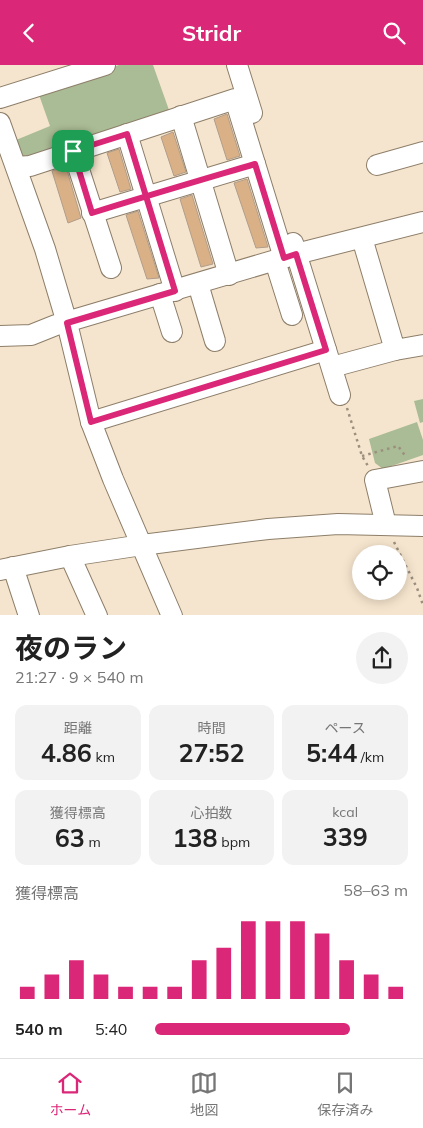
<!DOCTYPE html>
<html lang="ja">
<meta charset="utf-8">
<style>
body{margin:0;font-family:Mulish,"Noto Sans JP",sans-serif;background:#f2f2f2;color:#222;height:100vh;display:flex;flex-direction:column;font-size:19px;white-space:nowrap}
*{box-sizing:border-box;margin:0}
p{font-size:16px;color:#767676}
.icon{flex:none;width:28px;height:28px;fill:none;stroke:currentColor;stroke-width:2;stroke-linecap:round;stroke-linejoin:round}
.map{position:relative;height:550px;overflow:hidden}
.side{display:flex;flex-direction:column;background:#fff;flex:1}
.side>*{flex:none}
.controls{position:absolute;left:352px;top:480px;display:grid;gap:10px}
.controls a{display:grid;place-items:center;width:55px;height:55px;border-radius:50%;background:#fff;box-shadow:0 2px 12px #0003;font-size:25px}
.pin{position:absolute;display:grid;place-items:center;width:42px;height:42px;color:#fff;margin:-21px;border-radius:10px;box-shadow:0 2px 8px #0006}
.round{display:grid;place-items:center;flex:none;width:52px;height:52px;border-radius:26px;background:#f2f2f2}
.head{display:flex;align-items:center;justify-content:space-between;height:85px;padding:0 15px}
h1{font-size:28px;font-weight:700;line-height:38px}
.stats{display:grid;grid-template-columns:repeat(3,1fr);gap:8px;height:85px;padding:5px 15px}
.stats div{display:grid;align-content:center;border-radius:12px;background:#f2f2f2;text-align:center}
.stats b{font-size:25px;font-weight:700}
.stats small{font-size:14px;font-weight:400}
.stats p{font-size:14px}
.chart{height:140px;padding:10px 15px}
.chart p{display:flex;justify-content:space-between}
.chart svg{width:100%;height:90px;margin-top:5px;stroke:#db2777;stroke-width:6}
ul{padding:0 15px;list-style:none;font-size:16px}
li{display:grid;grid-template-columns:80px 60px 1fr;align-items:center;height:38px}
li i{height:12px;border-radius:6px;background:#db2777}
header{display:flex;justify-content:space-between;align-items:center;height:65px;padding:0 15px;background:#db2777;color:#fff;font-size:22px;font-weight:700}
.tabs{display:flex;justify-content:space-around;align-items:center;height:70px;border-top:1px solid #e0e0e0;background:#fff;font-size:14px;color:#767676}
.tabs a{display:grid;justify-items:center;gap:2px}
.tabs .active{color:#db2777}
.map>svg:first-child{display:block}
</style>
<header><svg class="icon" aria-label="back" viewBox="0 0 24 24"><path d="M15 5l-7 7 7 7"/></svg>Stridr<svg class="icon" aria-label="search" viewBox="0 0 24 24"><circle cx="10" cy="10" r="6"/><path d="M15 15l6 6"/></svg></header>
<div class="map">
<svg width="423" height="551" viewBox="0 0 423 551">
<rect width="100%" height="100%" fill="#f6e5ce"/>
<!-- green -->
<g fill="#aabc95">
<path d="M119 0H153L169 45 24 93 16 75 50 61 38 27Z"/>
<path d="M423 334V357L420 358 414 336Z"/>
<path d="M417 357 423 375V390L383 404 375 398 369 374Z"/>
</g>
<!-- building -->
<g fill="#dab187" stroke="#b19d8a">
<path d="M227 49 240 91 227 95 214 54Z"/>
<path d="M173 67 186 107 174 111 161 72Z"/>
<path d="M119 84 131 124 120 127 107 88Z"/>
<path d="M66 102 81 153 68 158 52 106Z"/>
<path d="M247 114 268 182 256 183 234 118Z"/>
<path d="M192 130 213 199 201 202 180 134Z"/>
<path d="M138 146 159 213 147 214 126 150Z"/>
</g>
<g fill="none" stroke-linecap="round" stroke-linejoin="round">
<defs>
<g id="minor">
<path d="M237 0 252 48"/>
<path d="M0 33 105 0"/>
<path d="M181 51 229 210"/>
<path d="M0 58 45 184 67 258 91 357 113 414 172 551"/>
<path d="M127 69 175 226"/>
<path d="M73 86 111 203"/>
<path d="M377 100 423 87"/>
<path d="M17 102 30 101 235 34 284 193"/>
<path d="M92 148 255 99"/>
<path d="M362 173 395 285 423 280"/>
<path d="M293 178 340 330"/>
<path d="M275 196 292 250"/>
<path d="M198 219 215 276"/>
<path d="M160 229 172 267"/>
<path d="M0 271 31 270 56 260 296 189 423 157"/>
<path d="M332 302 395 285"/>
<path d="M91 357 326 285"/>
<path d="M386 460 375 415 423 406"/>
<path d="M70 491 97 551"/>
<path d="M13 502 29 551"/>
<path d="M0 505 70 491 142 480 268 464 338 459 423 461"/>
</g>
</defs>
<!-- minor casing -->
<use href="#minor" stroke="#8d7e69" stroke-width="22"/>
<!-- path -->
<g stroke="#9b8f7e" stroke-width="2.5" stroke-dasharray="2.5 4" stroke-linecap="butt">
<path d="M347 343 362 391 368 401"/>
<path d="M362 391 398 381 406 392"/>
<path d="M394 477 417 523 423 540"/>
</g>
<!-- minor -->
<use href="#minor" stroke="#fff" stroke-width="20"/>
</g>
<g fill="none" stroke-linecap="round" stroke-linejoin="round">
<defs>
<path id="route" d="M73 86 127 69 175 226 67 258 91 357 326 285 296 189 284 193 255 99C201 115 146 131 92 148L73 86"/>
</defs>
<!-- route casing -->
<use href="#route" stroke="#fff" stroke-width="10"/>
<!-- route -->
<use href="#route" stroke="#db2777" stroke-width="6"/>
</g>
</svg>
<div class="controls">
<a><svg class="icon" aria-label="locate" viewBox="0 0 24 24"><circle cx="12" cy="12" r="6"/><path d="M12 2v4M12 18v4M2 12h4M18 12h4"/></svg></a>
</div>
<div class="pin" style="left:73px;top:86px;background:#1e9e55"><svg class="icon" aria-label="arrive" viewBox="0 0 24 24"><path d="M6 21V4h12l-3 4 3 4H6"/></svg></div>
</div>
<section class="side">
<div class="head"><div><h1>夜のラン</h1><p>21:27 · 9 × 540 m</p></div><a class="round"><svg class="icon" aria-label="share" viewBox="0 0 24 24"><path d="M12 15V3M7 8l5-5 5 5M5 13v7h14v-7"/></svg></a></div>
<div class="stats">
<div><p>距離</p><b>4.86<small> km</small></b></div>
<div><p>時間</p><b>27:52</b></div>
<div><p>ペース</p><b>5:44<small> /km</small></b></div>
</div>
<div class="stats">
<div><p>獲得標高</p><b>63<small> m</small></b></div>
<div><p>心拍数</p><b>138<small> bpm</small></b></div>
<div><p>kcal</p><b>339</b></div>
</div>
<div class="chart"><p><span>獲得標高</span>58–63 m</p>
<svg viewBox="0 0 160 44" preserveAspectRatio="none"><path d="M5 44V38M15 44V32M25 44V25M35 44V32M45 44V38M55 44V38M65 44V38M75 44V25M85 44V19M95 44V6M105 44V6M115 44V6M125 44V12M135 44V25M145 44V32M155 44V38"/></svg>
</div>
<ul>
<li><b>540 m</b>5:40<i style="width:77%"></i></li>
</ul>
</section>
<nav class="tabs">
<a class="active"><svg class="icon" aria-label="home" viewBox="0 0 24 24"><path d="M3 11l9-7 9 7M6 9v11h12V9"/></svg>ホーム</a>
<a><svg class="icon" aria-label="map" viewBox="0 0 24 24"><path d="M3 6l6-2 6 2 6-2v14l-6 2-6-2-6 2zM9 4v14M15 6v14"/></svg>地図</a>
<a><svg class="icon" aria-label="saved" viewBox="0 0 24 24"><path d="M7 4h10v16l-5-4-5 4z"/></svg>保存済み</a>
</nav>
